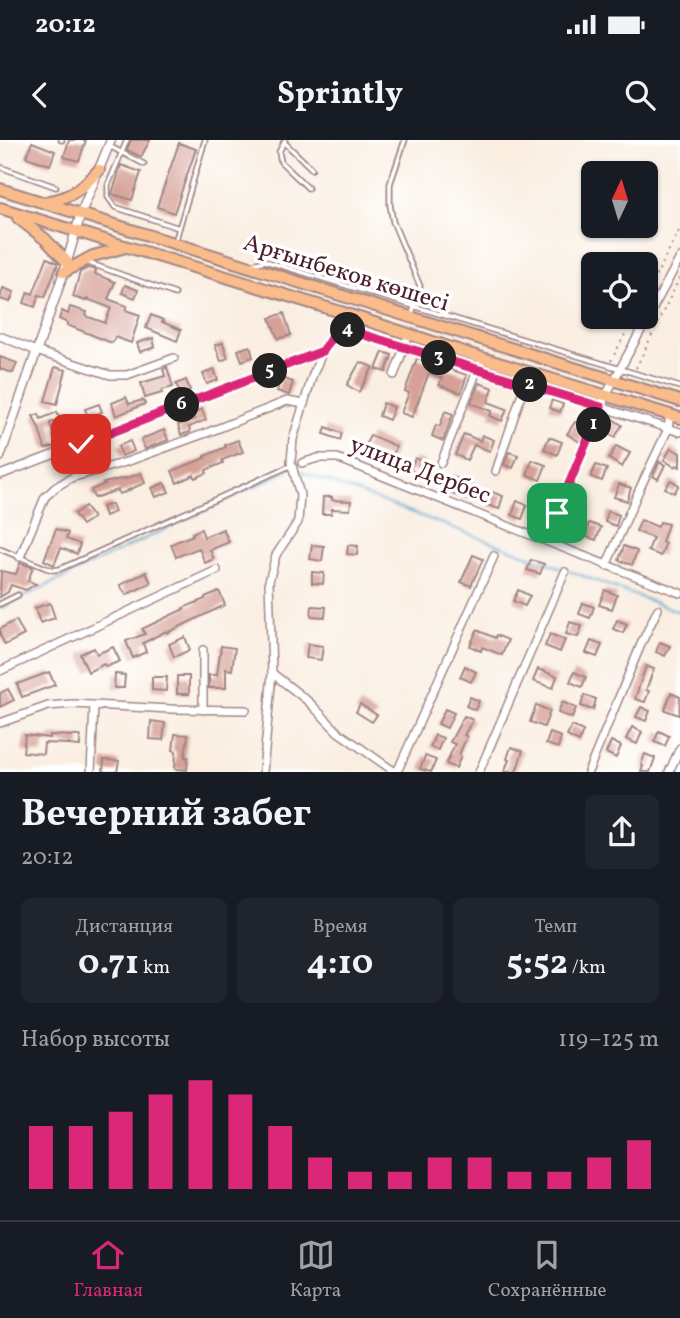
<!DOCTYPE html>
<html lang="ru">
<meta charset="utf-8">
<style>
body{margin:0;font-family:Vollkorn,serif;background:#20242c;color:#f1f3f6;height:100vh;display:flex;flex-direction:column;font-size:26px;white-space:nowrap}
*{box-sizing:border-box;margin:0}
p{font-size:23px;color:#9ea1a6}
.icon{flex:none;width:38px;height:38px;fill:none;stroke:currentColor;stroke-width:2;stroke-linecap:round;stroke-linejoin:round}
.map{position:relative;height:632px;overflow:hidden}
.side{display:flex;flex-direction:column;background:#171b24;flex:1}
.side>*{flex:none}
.needle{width:46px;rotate:4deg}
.buttons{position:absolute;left:581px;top:21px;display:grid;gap:14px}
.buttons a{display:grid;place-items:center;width:77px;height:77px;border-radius:10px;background:#171b24;box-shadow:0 2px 5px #0004;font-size:35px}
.pin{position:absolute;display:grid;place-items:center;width:60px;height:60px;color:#fff;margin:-30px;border-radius:14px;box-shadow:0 4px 10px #0006}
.km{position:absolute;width:35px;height:35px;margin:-18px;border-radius:50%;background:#222;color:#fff;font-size:19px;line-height:35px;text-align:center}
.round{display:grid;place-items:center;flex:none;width:74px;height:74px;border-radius:10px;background:#20242c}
.overview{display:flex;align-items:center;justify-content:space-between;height:119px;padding:0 21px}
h1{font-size:38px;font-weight:700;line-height:52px}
.figures{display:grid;grid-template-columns:repeat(3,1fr);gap:10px;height:119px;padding:7px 21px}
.figures div{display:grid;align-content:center;border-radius:10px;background:#20242c;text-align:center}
.figures b{font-size:35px;font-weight:700}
.figures small{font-size:19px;font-weight:400}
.figures p{font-size:19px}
.chart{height:196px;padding:14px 21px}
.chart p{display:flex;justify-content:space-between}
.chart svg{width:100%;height:126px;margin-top:7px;stroke:#db2777;stroke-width:6}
.status{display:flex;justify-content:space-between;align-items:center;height:49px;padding:0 35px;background:#171b24;direction:ltr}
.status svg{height:19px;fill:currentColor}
header{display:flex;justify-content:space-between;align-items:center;height:91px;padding:0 21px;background:#171b24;font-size:32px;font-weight:700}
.tab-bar{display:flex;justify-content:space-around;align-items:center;height:98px;border-top:2px solid #363941;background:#171b24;font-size:19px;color:#9ea1a6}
.tab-bar a{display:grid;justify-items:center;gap:4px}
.tab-bar .active{color:#db2777}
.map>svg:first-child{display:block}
</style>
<div class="status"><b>20:12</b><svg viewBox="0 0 49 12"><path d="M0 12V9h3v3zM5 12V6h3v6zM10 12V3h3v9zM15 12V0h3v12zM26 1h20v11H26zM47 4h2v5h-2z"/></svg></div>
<header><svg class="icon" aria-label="back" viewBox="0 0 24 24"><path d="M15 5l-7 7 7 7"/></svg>Sprintly<svg class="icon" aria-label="search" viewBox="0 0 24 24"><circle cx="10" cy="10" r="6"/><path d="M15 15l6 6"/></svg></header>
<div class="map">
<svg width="680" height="632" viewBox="0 0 680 632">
<rect width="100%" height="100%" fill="#fff"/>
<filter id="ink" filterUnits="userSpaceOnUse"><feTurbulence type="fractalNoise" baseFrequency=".0143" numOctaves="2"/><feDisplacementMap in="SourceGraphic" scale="14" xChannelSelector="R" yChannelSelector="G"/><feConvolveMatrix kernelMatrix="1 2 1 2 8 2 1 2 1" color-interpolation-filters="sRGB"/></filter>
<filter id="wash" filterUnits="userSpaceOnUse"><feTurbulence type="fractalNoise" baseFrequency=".00686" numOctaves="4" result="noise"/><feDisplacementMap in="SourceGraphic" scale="28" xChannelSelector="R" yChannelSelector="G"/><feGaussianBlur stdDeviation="1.57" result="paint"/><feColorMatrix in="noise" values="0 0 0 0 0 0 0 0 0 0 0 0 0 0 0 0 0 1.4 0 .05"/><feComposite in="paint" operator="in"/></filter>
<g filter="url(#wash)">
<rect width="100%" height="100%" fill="#faeee1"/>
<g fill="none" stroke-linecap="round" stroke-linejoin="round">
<!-- stream -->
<g stroke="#51a3cc" stroke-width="2">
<path d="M297 330 680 472"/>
<path d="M0 468 289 330"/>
</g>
</g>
<g id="blocks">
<!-- building -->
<g fill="#d6a096">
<path d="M69 0H86L79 21 64 17Z"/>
<path d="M131 0H150L141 17 127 10Z"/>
<path d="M32 2 55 11 50 25 26 17Z"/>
<path d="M179 3 196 9 174 73 157 67Z"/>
<path d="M121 25 141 32 132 60 112 54Z"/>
<path d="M47 118 58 123 45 157 39 155 35 167 24 163 28 152 33 154Z"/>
<path d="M88 128 96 130 95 134 115 142 108 159 127 166 125 170 140 175 131 203 115 197 112 203 67 185 68 183 59 179 62 171 68 174 70 167 87 172 86 176 105 183 111 168 87 159 86 161 73 157 80 132Z"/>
<path d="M125 145 138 150 135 158 122 153Z"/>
<path d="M3 148 14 152 10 162 0 159Z"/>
<path d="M284 173 291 195 278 199 270 178Z"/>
<path d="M151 175 163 180 162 182 181 190 177 201 146 188Z"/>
<path d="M153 198 155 207 140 212 137 203Z"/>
<path d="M223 203 228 218 221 221 215 205Z"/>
<path d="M250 206 253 217 242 221 238 210Z"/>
<path d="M383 212 392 215 386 232 376 229Z"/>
<path d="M0 217 17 223 13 233 0 229Z"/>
<path d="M417 218 467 235 461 253 439 245 442 238 429 233 412 277 401 273 409 253 405 251Z"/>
<path d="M360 222 373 227 359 252 347 245Z"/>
<path d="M55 227 66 230 57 264 45 261Z"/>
<path d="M167 227 173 247 162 250V253L145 258 141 243 165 236 163 229Z"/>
<path d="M214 229 218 240 207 244 203 234Z"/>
<path d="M281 238 293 242 289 255 277 251Z"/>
<path d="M186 240 190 250 181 254 176 244Z"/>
<path d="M479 243 493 248 488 262 507 269 502 281 490 276 492 271 471 263Z"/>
<path d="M126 257 129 264 143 260 145 264 116 276 112 263Z"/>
<path d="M552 260 563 264 560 272 549 268Z"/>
<path d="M383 263 394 267 389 280 379 276Z"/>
<path d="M99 264 102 272 88 277 85 269Z"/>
<path d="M202 269 206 280 189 287 190 292 181 295 178 285 195 279 193 273Z"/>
<path d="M445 271 453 274 443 301 432 296 436 285 440 286Z"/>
<path d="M57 272 60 279 50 283 56 306 45 309 39 288 33 276 39 274 41 279Z"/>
<path d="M606 275 622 285 615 297 599 288Z"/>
<path d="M71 280 75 291 67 294 63 282Z"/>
<path d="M575 282 585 289 580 302 567 294Z"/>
<path d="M326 287 342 293 340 300 324 294Z"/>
<path d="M164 290 168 300 145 309 141 299Z"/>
<path d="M464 294 480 301 482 295 494 300 490 311 474 305 467 320 455 315Z"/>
<path d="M370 295 396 306 392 319 364 310Z"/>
<path d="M549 297 562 302 557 315 544 309Z"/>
<path d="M238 300 243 312 222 320 223 323 206 330 207 333 195 338 194 335 177 343 172 331 205 318V316L226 307 225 305Z"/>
<path d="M130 301 134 311 122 316 118 306Z"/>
<path d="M616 306 630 313 622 327 609 319Z"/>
<path d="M671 308 680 313V327L676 325 675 327 664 320Z"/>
<path d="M509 312 518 315 513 328 504 325Z"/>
<path d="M97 314 100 323 86 327 83 319Z"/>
<path d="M415 318 425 322 420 334 410 330Z"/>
<path d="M532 320 546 325 540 340 527 335Z"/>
<path d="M659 322 665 325 658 339 653 336Z"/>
<path d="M596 325 607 329 602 341 591 337Z"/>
<path d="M141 333 145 343 128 350 129 351 119 354 118 350 94 358 91 350 105 344 104 343 125 338V339Z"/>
<path d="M448 336 459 339 458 341 478 348 474 361 443 351Z"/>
<path d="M671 340 679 345 674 353 665 348Z"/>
<path d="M164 343 169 352 156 357 152 348Z"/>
<path d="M619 344 631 348 627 361 614 357Z"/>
<path d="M492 352 503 356 499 369 487 365Z"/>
<path d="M323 357H332V360L351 361 350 370 332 369 331 374H322Z"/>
<path d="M540 357 555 362 551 374 536 369Z"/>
<path d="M517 361 527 365 522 379 512 375Z"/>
<path d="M112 364 115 372 105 376 102 367Z"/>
<path d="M85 366 93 378 82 385 74 374Z"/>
<path d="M608 371 619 375 616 386 605 382Z"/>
<path d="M641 380 658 387 660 382 668 384 662 402 665 404 661 416 648 411 653 398 636 391Z"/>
<path d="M589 383 601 387 596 400 584 396Z"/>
<path d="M56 389 68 393 66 399 80 404 77 414 61 408 54 425 44 420Z"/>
<path d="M201 389 204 397 223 389 229 402 210 410 214 419 205 423 199 408 176 417 171 404 193 395 192 393Z"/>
<path d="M312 405 324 406 322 421 310 419Z"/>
<path d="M348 405 358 406 357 415 347 414Z"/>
<path d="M624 406 637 411 632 425 619 420Z"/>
<path d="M473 415 483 419 471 446 461 442Z"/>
<path d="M531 420 544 424 540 434 527 430Z"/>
<path d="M20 423 33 427 28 441 36 444 26 450 11 445 8 452 0 457 1 431 16 434Z"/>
<path d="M146 432 151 443 126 455 120 445Z"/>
<path d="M312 432 324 433 323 444 312 443Z"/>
<path d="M518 450 530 456 525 466 513 461Z"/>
<path d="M605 450 617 455 612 469 599 465Z"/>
<path d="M219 451 225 465 167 493 166 491 143 503 146 512 133 518 126 501 145 494 142 489 184 469 183 468 205 459V457Z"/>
<path d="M50 463 55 478 40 483 35 468Z"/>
<path d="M583 463 594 467 590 478 579 474Z"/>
<path d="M312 466 326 467 325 477 311 476Z"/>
<path d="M16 480 24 495 5 505 0 495V489Z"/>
<path d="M617 480 627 484 623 493 613 489Z"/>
<path d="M570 482 582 486 578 497 566 494Z"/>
<path d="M477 490 495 498 496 495 508 500 502 515 482 507 481 511 470 506Z"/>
<path d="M550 494 565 500 560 512 545 506Z"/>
<path d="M185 497 190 510 174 517 169 504Z"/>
<path d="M591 501 602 505 597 517 586 513Z"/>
<path d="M660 502 670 506 665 516 656 512Z"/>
<path d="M308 504 323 506 321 520 306 518Z"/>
<path d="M221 506 235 508 232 530 226 529V548H209V535H217Z"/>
<path d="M113 507 120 521 106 527 104 524 88 532 80 514 94 508 97 514Z"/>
<path d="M465 526 476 532 471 542 460 537Z"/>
<path d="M646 526 654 529 646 550 649 551 645 562 635 559Z"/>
<path d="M538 529 557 536 553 548 533 541Z"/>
<path d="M49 532 55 545 22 557 17 544Z"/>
<path d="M574 532 586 537 582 547 570 542Z"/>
<path d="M115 534 125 535 124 548H114Z"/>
<rect x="177" y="536" width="12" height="18"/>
<path d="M152 537H167L166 551 152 550Z"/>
<path d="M8 549 14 560 0 567V553Z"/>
<path d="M671 553 680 557 679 575 665 570Z"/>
<path d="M584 555 596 559 593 570 581 566Z"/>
<path d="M470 557 479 561 475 570 466 566Z"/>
<path d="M562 562 576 568 572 578 558 573Z"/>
<path d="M360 564 377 575 372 582 356 572Z"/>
<path d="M536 565 550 571 544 587 530 582Z"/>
<path d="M641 567 650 571 646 581 636 577Z"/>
<path d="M445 569 454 573 447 588 438 584Z"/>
<path d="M464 576 473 580 464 595 467 596 459 615 461 616 456 628 446 624 455 604 450 602Z"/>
<path d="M151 581 165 583 163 600 150 599Z"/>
<path d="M572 586 583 591 579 602 567 596Z"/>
<path d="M632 587 642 592 637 604 626 599Z"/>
<path d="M659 591 669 596 665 606 654 602Z"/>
<path d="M550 593 561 597 558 608 546 604Z"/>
<path d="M175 594 188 595 185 617H188L187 630 175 629 176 611 173 610Z"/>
<path d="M25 595 50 598V595L80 596V606L69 605V604L44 603 43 614 23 612Z"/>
<path d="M435 595 443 598 438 610 430 607Z"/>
<path d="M611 601 621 606 616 618 606 613Z"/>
<path d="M511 607 523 611 516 632H504L509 620 507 619Z"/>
<path d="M645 614 655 618 650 632H641L643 626 641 625Z"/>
<path d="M425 616 436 620 431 632 420 629Z"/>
<path d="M104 620 119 621 117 632H103Z"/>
</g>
</g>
</g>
<g filter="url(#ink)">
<use href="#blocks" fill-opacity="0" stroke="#a28686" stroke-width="2"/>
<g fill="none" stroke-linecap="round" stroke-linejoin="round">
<defs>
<g id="service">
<path d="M61 0H62"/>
<path d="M127 0 108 45V57L115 67 179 88"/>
<path d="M285 0 279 12 281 22 308 48"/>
<path d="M405 0 390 44V65L393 82 420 146 412 174"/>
<path d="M284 2 312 29"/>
<path d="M109 6 144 24"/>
<path d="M0 27 56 47"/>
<path d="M175 102 205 0"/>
<path d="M89 123 175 154"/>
<path d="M253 124 265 121 680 247"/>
<path d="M0 409 46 428 53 430 60 429 290 326"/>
<path d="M0 464 18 455"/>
</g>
<g id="minor">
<path d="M338 187 525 243 680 292"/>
<path d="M0 196 36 211 110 235H127L174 218"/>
<path d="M394 235 409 194"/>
<path d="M302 323 318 318H337C451 363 565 410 680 453"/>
<path d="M441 323 482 218"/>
<path d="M496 331 529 232"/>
<path d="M0 335 323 211"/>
<path d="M557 373 606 255 680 118"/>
<path d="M20 417 45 357 56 347 71 338 129 321 209 292 287 261 304 264"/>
<path d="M606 426 640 348 668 289 670 275"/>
<path d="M203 510V570"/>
<path d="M0 531 217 430"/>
<path d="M272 533 309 562 338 592 395 632"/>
<path d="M0 583 48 566 72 564 171 569 246 570"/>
<path d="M91 632 94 566"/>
<path d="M263 632 272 533 269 441 276 415 298 382 300 355 291 322 293 299 313 234 323 211 338 187 344 173"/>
<path d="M397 632 494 416"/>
<path d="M479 632 565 432"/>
<path d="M588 632 642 502 658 469"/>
<path d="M669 632 680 608"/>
</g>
<path id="tertiary" d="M0 317 64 132 81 73 111 0"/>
<g id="primary">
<path d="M0 49 680 261"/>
<path d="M49 61C70 59 85 45 99 30"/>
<path d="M0 68 344 173 482 218 680 278"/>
<path d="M18 78 45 99 67 122"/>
<path d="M64 132 93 116 126 107"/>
</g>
</defs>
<!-- service casing -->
<use href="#service" stroke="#a28686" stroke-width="7"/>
<!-- minor casing -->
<use href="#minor" stroke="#a28686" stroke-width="10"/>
<!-- tertiary casing -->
<use href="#tertiary" stroke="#a28686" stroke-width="11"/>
<!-- primary casing -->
<use href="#primary" stroke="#a28686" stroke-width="14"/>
<!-- path -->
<g stroke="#a28686" stroke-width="2" stroke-dasharray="2 5" stroke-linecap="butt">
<path d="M646 155 680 89"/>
<path d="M611 221 634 177"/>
<path d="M636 228 680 137"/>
</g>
<!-- service -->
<use href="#service" stroke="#fff" stroke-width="3.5"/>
<!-- minor -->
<use href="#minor" stroke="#fff" stroke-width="7"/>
<!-- tertiary -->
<use href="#tertiary" stroke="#fff" stroke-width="8"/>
<!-- primary -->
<use href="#primary" stroke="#fabc8b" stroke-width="10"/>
</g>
</g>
<g fill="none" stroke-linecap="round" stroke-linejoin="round" filter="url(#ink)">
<defs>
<path id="route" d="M81 304 323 211 338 187 601 267 557 373"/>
</defs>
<!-- route casing -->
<use href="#route" stroke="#fff" stroke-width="14"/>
<!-- route -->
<use href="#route" stroke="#db2777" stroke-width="9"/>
</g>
<g text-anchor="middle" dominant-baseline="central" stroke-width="7" stroke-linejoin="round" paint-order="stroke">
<!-- street labels -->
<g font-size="24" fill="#4a1f2b" stroke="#fff">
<text transform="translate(346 134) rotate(17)">Арғынбеков көшесі</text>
<text transform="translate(420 331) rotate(21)">улица Дербес</text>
</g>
</g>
</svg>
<div class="buttons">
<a><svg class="needle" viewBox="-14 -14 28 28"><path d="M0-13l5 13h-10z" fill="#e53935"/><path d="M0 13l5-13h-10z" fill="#9ea1a6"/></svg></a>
<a><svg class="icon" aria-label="locate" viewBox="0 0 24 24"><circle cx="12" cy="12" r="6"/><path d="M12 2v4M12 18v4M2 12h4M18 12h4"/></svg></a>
</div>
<div class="pin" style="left:557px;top:373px;background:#1e9e55"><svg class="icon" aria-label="arrive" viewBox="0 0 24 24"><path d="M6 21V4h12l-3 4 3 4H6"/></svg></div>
<div class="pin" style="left:81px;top:304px;background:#d93025"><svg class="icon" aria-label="check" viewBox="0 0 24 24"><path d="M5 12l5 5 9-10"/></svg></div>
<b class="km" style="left:594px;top:285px">1</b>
<b class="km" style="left:530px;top:245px">2</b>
<b class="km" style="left:439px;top:218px">3</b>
<b class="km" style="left:348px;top:190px">4</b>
<b class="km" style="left:270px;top:231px">5</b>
<b class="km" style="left:182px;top:265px">6</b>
</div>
<section class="side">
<div class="overview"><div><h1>Вечерний забег</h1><p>20:12</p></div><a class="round"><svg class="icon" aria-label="share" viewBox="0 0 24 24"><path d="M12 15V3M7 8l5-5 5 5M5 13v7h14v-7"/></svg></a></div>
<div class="figures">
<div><p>Дистанция</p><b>0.71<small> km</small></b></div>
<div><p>Время</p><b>4:10</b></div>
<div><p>Темп</p><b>5:52<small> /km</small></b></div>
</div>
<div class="chart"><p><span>Набор высоты</span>119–125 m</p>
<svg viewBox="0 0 160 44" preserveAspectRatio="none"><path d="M5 44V22M15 44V22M25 44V17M35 44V11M45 44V6M55 44V11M65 44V22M75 44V33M85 44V38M95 44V38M105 44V33M115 44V33M125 44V38M135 44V38M145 44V33M155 44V27"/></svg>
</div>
</section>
<nav class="tab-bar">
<a class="active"><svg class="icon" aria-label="home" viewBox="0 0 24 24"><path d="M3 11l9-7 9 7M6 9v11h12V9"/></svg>Главная</a>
<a><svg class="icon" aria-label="map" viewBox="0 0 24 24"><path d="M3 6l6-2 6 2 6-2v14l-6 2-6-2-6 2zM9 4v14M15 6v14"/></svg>Карта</a>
<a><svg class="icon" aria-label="saved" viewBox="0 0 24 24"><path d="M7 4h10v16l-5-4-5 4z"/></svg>Сохранённые</a>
</nav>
